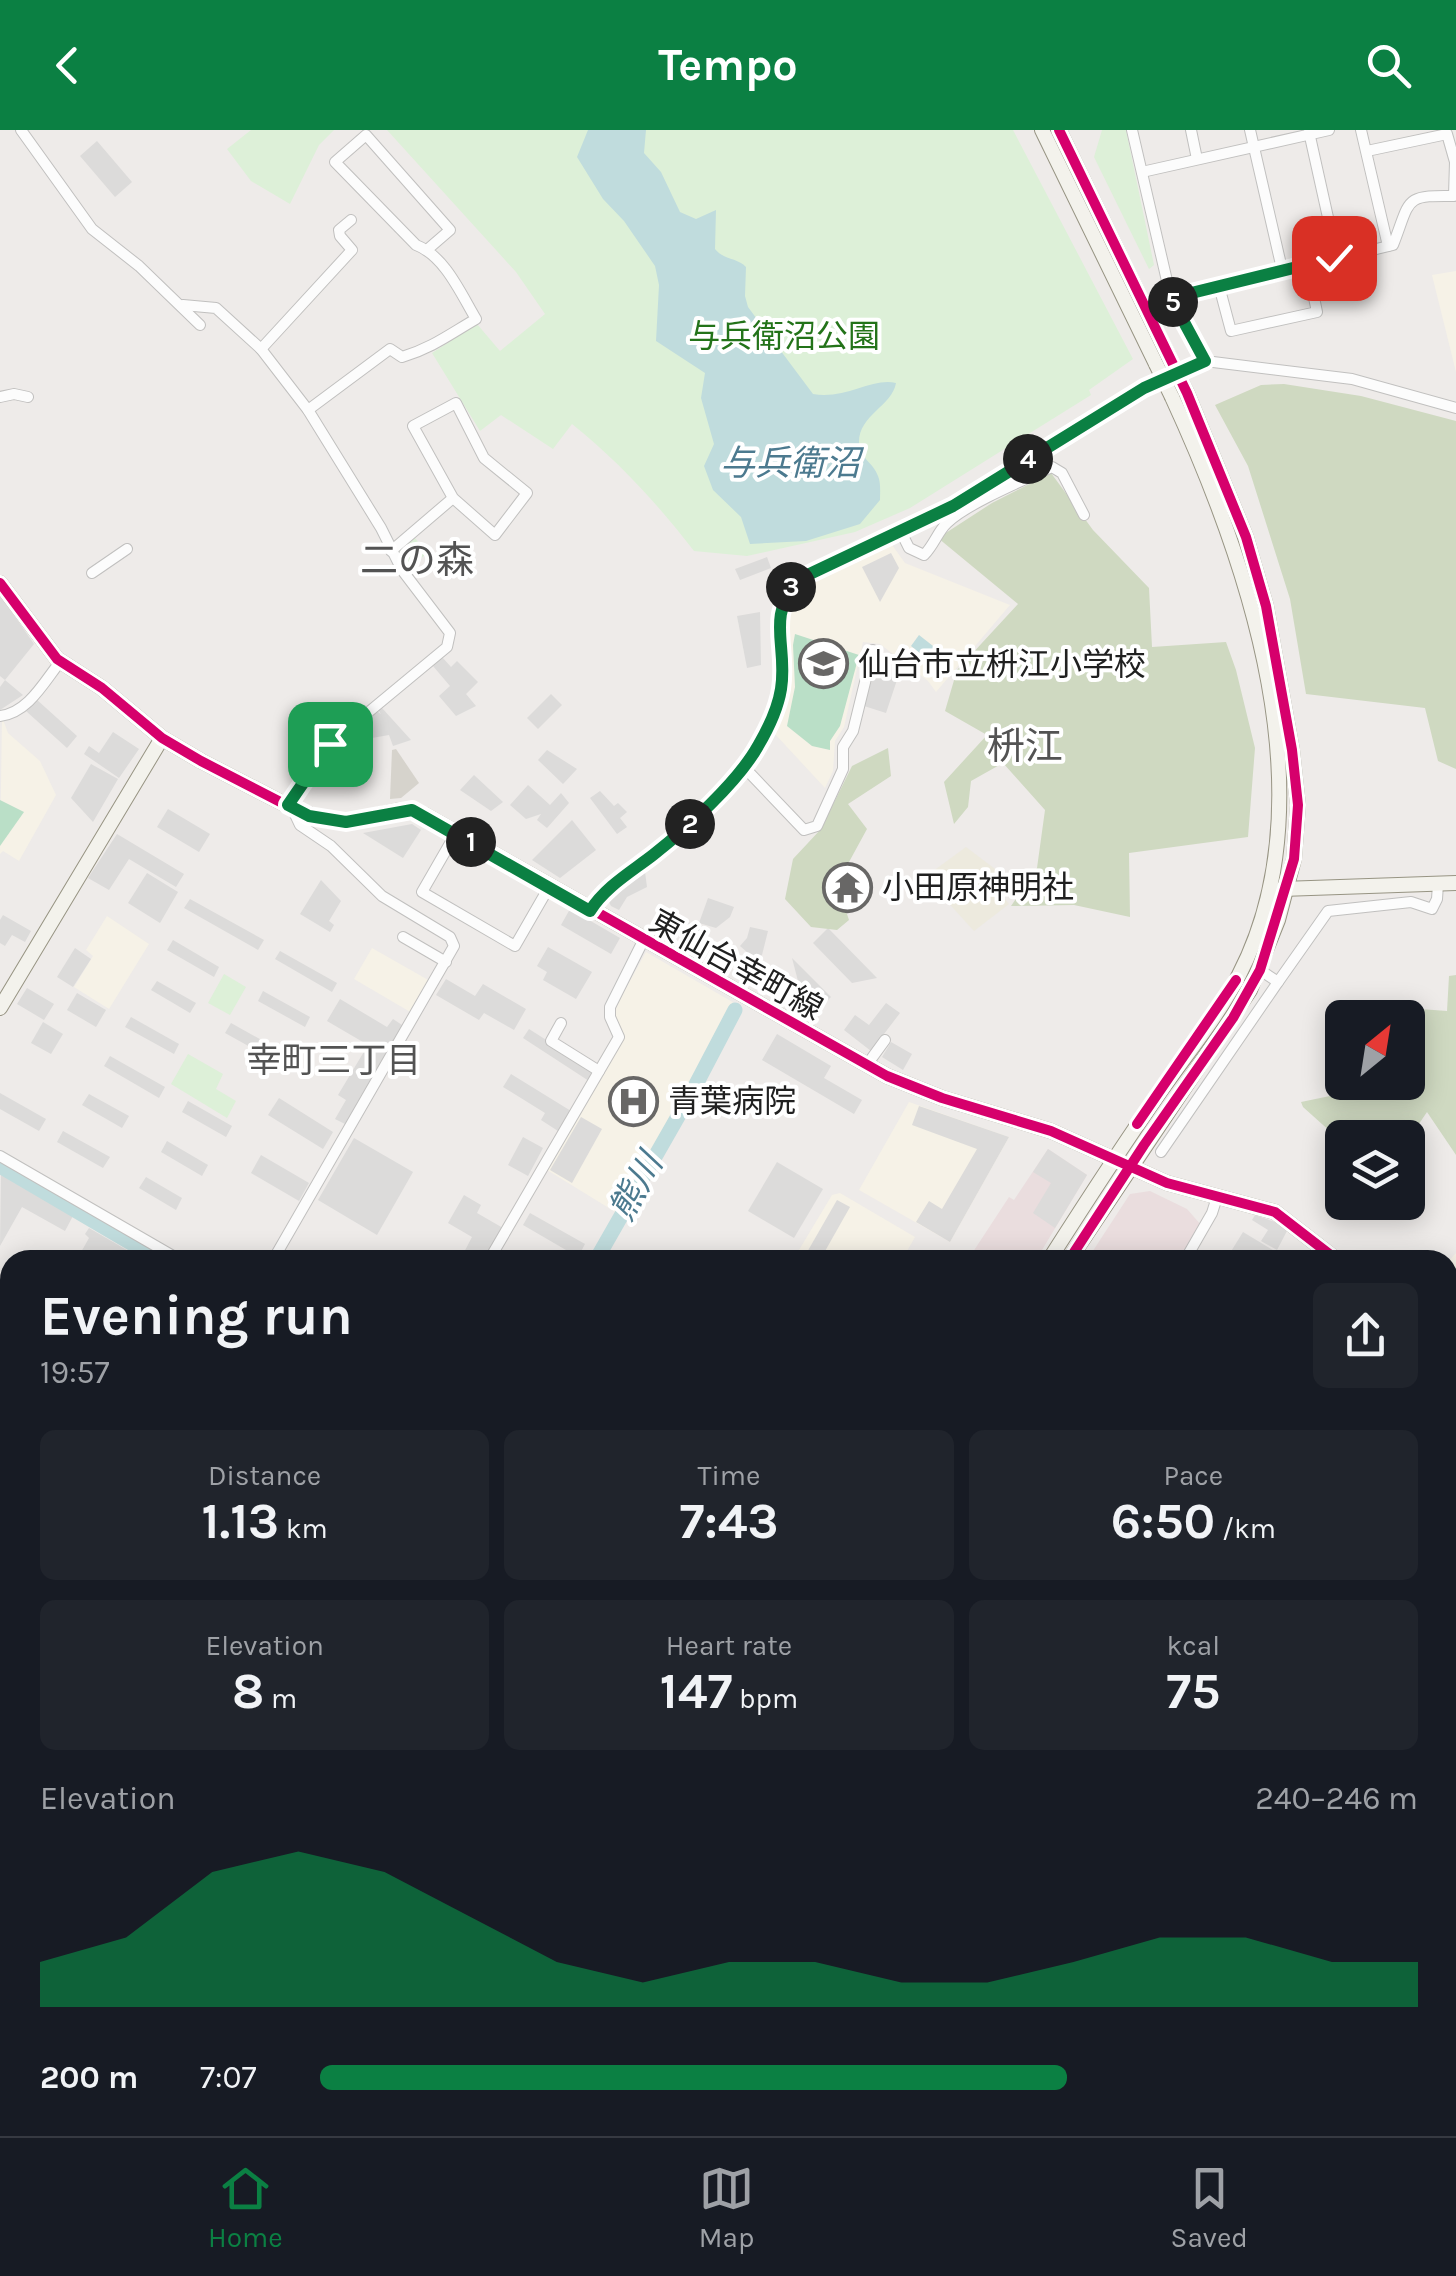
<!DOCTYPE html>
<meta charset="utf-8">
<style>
body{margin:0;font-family:Karla,"Noto Sans JP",sans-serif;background:#20242c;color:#f1f3f6;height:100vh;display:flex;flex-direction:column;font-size:38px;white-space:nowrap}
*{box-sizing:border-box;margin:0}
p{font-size:32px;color:#9ea1a6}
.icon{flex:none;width:55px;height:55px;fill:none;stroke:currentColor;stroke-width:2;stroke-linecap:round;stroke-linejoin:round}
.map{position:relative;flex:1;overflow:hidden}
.panel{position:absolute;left:0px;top:1120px;width:1458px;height:888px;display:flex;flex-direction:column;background:#171b24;border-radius:30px 30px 0 0;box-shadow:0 5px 25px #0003}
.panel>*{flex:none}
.needle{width:65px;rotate:30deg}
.buttons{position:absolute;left:1325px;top:870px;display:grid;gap:20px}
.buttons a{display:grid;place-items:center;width:100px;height:100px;border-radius:15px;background:#171b24;box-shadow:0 5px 25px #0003;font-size:50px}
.pin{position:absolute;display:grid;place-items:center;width:85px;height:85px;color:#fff;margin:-42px;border-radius:20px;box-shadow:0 5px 15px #0006}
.km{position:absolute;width:50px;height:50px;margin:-25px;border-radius:50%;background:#222;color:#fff;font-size:28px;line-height:50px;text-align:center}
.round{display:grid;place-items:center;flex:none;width:105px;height:105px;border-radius:15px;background:#20242c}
.headline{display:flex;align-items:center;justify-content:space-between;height:170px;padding:0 40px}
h1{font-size:55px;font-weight:700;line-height:75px}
.metrics{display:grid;grid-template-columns:repeat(3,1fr);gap:15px;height:170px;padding:10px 40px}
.metrics div{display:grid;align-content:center;border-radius:15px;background:#20242c;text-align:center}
.metrics b{font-size:50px;font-weight:700}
.metrics small{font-size:28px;font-weight:400}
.metrics p{font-size:28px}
.chart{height:280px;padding:20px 40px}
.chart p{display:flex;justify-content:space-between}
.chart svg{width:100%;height:180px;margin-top:10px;fill:#0b8043;opacity:.7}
ul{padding:0 40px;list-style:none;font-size:32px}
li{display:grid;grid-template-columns:160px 120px 1fr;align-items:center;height:75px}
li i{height:25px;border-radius:12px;background:#0b8043}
header{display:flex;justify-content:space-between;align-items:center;height:130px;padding:0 40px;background:#0b8043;color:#fff;font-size:45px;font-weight:700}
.menu{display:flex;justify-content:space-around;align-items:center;height:140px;border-top:2px solid #363941;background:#171b24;font-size:28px;color:#9ea1a6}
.menu a{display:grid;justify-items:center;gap:5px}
.menu .on{color:#0b8043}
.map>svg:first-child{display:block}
</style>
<header><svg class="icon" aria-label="back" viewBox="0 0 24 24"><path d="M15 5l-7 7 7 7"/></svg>Tempo<svg class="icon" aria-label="search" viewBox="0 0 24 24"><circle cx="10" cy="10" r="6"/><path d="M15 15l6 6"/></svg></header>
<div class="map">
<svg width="1456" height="2006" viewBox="0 0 1456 2006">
<rect width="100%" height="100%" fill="#eeebe9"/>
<!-- commercial -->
<g fill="#eaddde">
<path d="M1048 1019 1087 1045 1036 1130H980L971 1125 1009 1067 1014 1070Z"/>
<path d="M1150 1061 1187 1079 1201 1095 1179 1130H1087L1130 1064Z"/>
<path d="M10 1368V1450L0 1463V1379Z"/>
</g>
<!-- industrial -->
<g fill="#ebe2e8">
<path d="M0 1619 10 1623V1874L0 1870Z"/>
<path d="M357 1998H567L579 2006H383Z"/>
</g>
<!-- education -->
<g fill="#f6f2e7">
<path d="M1456 141V242L1432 145Z"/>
<path d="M890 412 905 433 1010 475 936 562 928 551 880 514 863 512 844 597 835 611 833 641 825 658 774 603 790 556 783 487 787 471 796 459Z"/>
<path d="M2 587 8 603 40 631 56 665 19 731 3 721 0 724Z"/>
<path d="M107 786 149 814 109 879 74 857 93 826 86 820Z"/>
<path d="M372 818 430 851 412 883 354 849Z"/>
<path d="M646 822 736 874 617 1083 547 1040 622 902 615 887 617 874Z"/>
<path d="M909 972 1009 1007 950 1112 859 1060Z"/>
<path d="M840 1063 915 1107 902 1130H793L832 1065Z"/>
<path d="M1456 1123V1186L1448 1182V1132Z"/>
</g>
<!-- religious -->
<g fill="#dcdbda">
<path d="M97 11 132 52 115 67 80 26Z"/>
<path d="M891 423 899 438 880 472 862 437Z"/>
<path d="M767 427 771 438 740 450 735 439Z"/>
<path d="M0 465 34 514 5 550 0 546Z"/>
<path d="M760 482 761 535 747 538 737 486Z"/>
<path d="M442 527 451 537 457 531 478 552 466 564 476 576 456 586 439 566 450 556 433 536Z"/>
<path d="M876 537 897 550 886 583 864 576Z"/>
<path d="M5 550 23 565 0 580V557Z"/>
<path d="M551 564 562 575 538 599 527 588Z"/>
<path d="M36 569 77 606 67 618 26 581Z"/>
<path d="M382 578 411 610 393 616 389 605 372 608 370 594 366 591 377 581 381 584 379 581Z"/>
<path d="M113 602 139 619 119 648 84 624 89 616 99 623Z"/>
<path d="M547 620 577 639 563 654 538 630Z"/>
<path d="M91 634 118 649 93 692 71 668Z"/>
<path d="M474 645 503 672 491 681 460 660Z"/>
<path d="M528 655 550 675 561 663 569 673 547 698 537 690 541 684 526 689 510 675Z"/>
<path d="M600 661 614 676 618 673 627 682 620 688 627 697 617 704 590 668Z"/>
<path d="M168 679 210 704 199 722 157 697Z"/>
<path d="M572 690 596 720 560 748 532 730Z"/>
<path d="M412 694 421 700 403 728 363 703Z"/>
<path d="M117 704 184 744 176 757 129 729 109 760 88 748Z"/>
<path d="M645 742 647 757 627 767 619 780 611 776 608 770Z"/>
<path d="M147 743 178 762 160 793 128 773Z"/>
<path d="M321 750 341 771 329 791 334 795 330 802 300 784Z"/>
<path d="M708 768 734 777 730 787 716 798 699 793Z"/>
<path d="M190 769 264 810 258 820 184 778Z"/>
<path d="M570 779 620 808 611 824 561 795Z"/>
<path d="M668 780 702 800 693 827 680 822 686 799 664 787Z"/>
<path d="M3 785 31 801 25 812 12 805 5 816 0 813V790Z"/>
<path d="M750 797 768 801 762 825 755 829 740 816 747 808Z"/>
<path d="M828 798 877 848 852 853 813 813Z"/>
<path d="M173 810 219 837 214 847 167 820Z"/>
<path d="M548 817 592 842 576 869 543 850 547 842 537 836Z"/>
<path d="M75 818 91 829 73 857 57 847Z"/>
<path d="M280 821 337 853 332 862 275 829Z"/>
<path d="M792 828 831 867 823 875 798 851Z"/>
<path d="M446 849 475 866 483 854 526 879 514 900 484 883 479 890 436 865Z"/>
<path d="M157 851 196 873 190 883 151 860Z"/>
<path d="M27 858 54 874 44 890 17 874Z"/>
<path d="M263 861 310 887 305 897 258 871Z"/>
<path d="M77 863 106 880 96 897 67 880Z"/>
<path d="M340 869 387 897 393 889 405 897 347 995 335 989 346 970 338 965 368 915 327 891Z"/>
<path d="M886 873 900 883 871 921 844 900 855 885 869 895Z"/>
<path d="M131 887 179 914 174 924 125 897Z"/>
<path d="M43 892 63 904 51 924 31 913Z"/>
<path d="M231 893 283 922 277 932 225 903Z"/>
<path d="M529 899 595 941 589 951 523 908Z"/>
<path d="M777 904 831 936 824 948 862 970 854 984 762 930Z"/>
<path d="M891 912 912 924 903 940 882 927Z"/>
<path d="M110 926 165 957 159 968 104 936Z"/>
<path d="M511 944 571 981 558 1001 541 990 545 983 503 957Z"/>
<path d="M0 963 46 989 39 1001 0 979Z"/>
<path d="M89 964 129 986 122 998 82 975Z"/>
<path d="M279 968 333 1002 323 1019 268 985Z"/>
<path d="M188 971 232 996 226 1007 182 982Z"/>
<path d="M919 976 1009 1007 950 1112 916 1092 929 1071 942 1079 977 1019 912 995Z"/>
<path d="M581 987 602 999 572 1053 550 1040Z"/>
<path d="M63 1001 110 1027 103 1038 57 1012Z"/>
<path d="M523 1007 543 1018 528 1046 508 1035Z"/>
<path d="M354 1008 413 1042 377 1105 318 1070Z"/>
<path d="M167 1011 208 1035 202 1046 161 1022Z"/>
<path d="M1048 1019 1087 1045 1055 1098 1033 1083 1051 1053 1033 1042Z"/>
<path d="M261 1025 309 1053 299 1071 251 1043Z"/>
<path d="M777 1032 823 1059 794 1108 748 1081Z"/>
<path d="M1 1041 74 1084 65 1101 22 1077 0 1116Z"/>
<path d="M146 1047 182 1068 176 1080 139 1058Z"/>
<path d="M464 1065 481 1075 477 1083 503 1098 485 1130H460L472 1107 448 1093Z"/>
<path d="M837 1070 850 1077 820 1130H816L806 1124Z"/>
<path d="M530 1083 585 1114 578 1127 523 1095Z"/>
<path d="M1255 1085 1275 1092 1287 1101 1277 1120 1261 1111 1268 1100 1252 1090Z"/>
<path d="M89 1098 144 1130H91L80 1124 89 1108 85 1104Z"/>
<path d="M1243 1102 1276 1122 1272 1130H1242L1230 1123Z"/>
</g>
<!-- construction -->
<path fill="#d6d3cc" d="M396 619 419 653 401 668 390 669 392 620Z"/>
<!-- farmland -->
<path fill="#edeade" d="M966 717 1007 748 995 757 1009 774 974 801 925 747Z"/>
<!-- forest -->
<g fill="#cfd9c1">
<path d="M1284 254 1361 266 1456 291V639L1438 631 1425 578 1306 564 1290 469 1248 336 1215 275 1261 255Z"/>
<path d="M1051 343 1093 400 1149 458 1152 517 1226 512 1236 540 1255 618 1248 707 1129 723 1130 787 1074 775 1011 776 1037 738 1045 680 1003 633 971 651 968 677 954 694 944 652 987 605 945 581 957 540 1018 474 938 408 992 373Z"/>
<path d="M888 618 891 646 848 674 867 699 837 754 849 790 837 800 811 797 785 769 793 729 821 699 852 636Z"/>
<path d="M1456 845V1025L1427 982 1408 1010V1008H1342V1012L1303 977 1301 972 1354 961 1352 953 1408 952V888L1356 887C1385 876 1415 878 1447 881L1449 846Z"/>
</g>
<!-- park -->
<g fill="#ddf0d8">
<path d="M251 0H334L319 15 290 74 251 51 227 19Z"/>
<path d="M387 0H1013L1133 229 1089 260 1091 265 910 378 855 402 747 426 694 421C657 373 619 332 572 294L553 319 501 285 480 301 432 223 477 194 500 221 545 184 516 142Z"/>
<path d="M1102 0H1126L1154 135 1149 139 1094 27Z"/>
<path d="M415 408 427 423 408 440 398 419Z"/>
<path d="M224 844 246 857 230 885 208 873Z"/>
<path d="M188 924 223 944 216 959 236 971 227 988 171 954Z"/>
</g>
<!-- pitch -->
<g fill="#badfc7">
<path d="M795 504 859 525 840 596 830 611V620L812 616 787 596 795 557 793 515Z"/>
<path d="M0 670 24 682 0 716Z"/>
</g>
<!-- water -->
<g fill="#c0dcdd">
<path d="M588 0H646L644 23 661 42 680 82 696 89 716 80 715 119C724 130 738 128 746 137L745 166 748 177 813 264C845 270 873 247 896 253 892 276 859 285 859 312 859 328 874 333 878 346 881 353 880 363 880 370L860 394 806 411 750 414 741 387 713 360 704 336 714 314 701 268 705 243 656 211 659 155 655 136 624 91 603 69 577 27Z"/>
<path d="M919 505 947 527 938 538 911 516Z"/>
</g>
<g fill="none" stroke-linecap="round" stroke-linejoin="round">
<!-- river -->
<g stroke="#c0dcdd" stroke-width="15">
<path d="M0 1036 160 1130"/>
<path d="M596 1130 692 962 735 880"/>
<path d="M0 1913 10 1917"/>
<path d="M183 1998 196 2006"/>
<path d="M1419 1998V2006"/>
</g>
<defs>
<g id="street">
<path d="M21 0 92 99 139 136 200 195"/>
<path d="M1132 0 1171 168 1205 231"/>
<path d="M1191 0 1197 29"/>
<path d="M1250 0 1282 139"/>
<path d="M1361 0 1388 116"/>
<path d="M1309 2 1337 128"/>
<path d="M1142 42 1329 0"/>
<path d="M1219 156 1231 201 1317 182 1307 134"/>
<path d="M1171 168 1393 115C1411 69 1403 65 1454 66L1455 32 1447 4 1367 21"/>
<path d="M183 175 216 178 261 219 308 280 381 398 402 440 450 503 447 517 330 614 288 675"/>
<path d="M261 219 352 120 340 106 339 100 351 90"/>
<path d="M0 267 14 264 28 267"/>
<path d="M308 280 390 219 402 227C432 218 450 204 476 189 461 164 445 126 416 115L335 32 366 5 450 100 428 119"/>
<path d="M900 400 909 418 924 425C934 415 938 401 947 393 966 374 1026 349 1052 337L1062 343 1084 385"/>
<path d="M391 421 453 368 413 296 456 273 484 328 527 363 495 405 453 368"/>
<path d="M92 443 127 419"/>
<path d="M0 586C28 583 44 552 60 532"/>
<path d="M743 636 804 700 817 696 843 639V617L853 601 873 520"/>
<path d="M456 703 422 762 515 816 549 757"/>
<path d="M590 781C607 755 636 739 660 720 702 687 747 642 770 593 779 574 783 554 783 533 782 494 770 470 807 443L953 376 1144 258 1205 231 1352 249 1456 278"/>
<path d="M403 807 446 832"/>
<path d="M1278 852 1328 781 1411 772 1432 779 1437 769 1438 754"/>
<path d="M561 893 551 911 599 941"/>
<path d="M866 936 885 910"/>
<path d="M1161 1022 1278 852 1260 840"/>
<path d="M0 1026 180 1130"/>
<path d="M273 1130 454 816 450 807 382 766 331 716 300 695 292 678"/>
<path d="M489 1130 619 907 610 887V877L643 811"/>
<path d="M1185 1130 1212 1083 1217 1067"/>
<path d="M0 1559 10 1563"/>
<path d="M1448 1559 1456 1565"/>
<path d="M1448 1606 1456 1602"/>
<path d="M1448 1712 1456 1718"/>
<path d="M1448 1732 1456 1730"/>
<path d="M1448 1776 1456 1774"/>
<path d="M1448 1810 1456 1808"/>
<path d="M1448 1861 1456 1863"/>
<path d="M1448 1919 1456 1920"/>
<path d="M0 1920 10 1925"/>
<path d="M0 1990 10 1982"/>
<path d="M239 1998 260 2006"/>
<path d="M575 1998 588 2006"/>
<path d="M833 1998V2006"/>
<path d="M924 1998V2006"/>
<path d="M1139 1998 1152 2006"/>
<path d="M1378 1998 1382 2006"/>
<path d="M962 2006 971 1998"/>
<path d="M1431 2006V1998"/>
</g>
<g id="secondary">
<path d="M1042 0 1156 234"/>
<path d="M1059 0 1168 225"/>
<path d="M0 453 57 529 102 558 162 608 201 631 292 678 326 690 345 692 400 680 425 685 887 946 942 968 1051 1001 1167 1053 1275 1082 1337 1130"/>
<path d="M1282 759 1456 753"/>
<path d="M0 878 162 608"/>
<path d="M1049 1130C1086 1072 1123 1015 1162 959 1188 922 1218 886 1239 845 1330 669 1249 434 1172 267"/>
<path d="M1069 1130 1250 860 1278 790 1294 729 1298 675 1292 620 1266 476 1246 407 1187 263"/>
<path d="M1448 1195 1456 1199"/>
<path d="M0 1330 10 1336"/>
<path d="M0 1345 10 1351"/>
</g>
<g id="primary">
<path d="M1448 1900 1456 1895"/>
<path d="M704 1998 706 2006"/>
<path d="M717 1998 718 2006"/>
</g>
</defs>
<!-- street casing -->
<use href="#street" stroke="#c1c0bf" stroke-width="12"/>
<!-- secondary casing -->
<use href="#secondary" stroke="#979483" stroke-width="16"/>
<!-- primary casing -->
<use href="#primary" stroke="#a29488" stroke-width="18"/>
<!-- street -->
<use href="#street" stroke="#fcfcfc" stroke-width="10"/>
<!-- secondary -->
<use href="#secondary" stroke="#f3f2ec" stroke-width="14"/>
<!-- primary -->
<use href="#primary" stroke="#f0eae6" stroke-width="15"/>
<defs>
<g id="rail">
<path d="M0 1623 10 1627"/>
<path d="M0 1864 10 1869"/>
<path d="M0 1885 10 1889"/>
<path d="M273 1998 294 2006"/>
<path d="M374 1998 401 2006"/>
<path d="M556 1998 569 2006"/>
</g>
</defs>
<!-- rail casing -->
<use href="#rail" stroke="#cbcbca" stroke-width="6"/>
<!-- rail -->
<use href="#rail" stroke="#fff" stroke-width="2.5" stroke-dasharray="8" stroke-linecap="butt"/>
<defs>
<g id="secondary-bridge">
<path d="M1168 225 1187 263"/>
<path d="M1156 234 1172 267"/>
</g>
</defs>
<!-- secondary-bridge casing -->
<use href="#secondary-bridge" stroke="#979483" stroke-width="16" stroke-linecap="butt"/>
<!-- secondary-bridge -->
<use href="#secondary-bridge" stroke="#f3f2ec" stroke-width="14"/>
<defs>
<g id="cycleway">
<path d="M1059 0 1187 263 1246 407 1266 476 1292 620 1298 675 1294 729 1260 840 1233 888 1144 1015 1069 1130"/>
<path d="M0 453 57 529 102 558 162 608 201 631 292 678 326 690 345 692 400 680 425 685 887 946 942 968 1051 1001 1167 1053 1275 1082 1337 1130"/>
<path d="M1137 994 1236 850"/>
</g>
</defs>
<!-- cycleway casing -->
<use href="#cycleway" stroke="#fff" stroke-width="16"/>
<!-- cycleway -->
<use href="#cycleway" stroke="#d6006c" stroke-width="10"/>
</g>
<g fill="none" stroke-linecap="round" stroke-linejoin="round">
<defs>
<path id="route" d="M330 614 288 675 309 686 346 692 412 680 590 781C605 757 631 742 653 725 686 699 738 652 758 616 768 599 778 578 781 559 788 516 766 489 797 450L953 376 1144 258 1205 231 1171 168 1334 128"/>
</defs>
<!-- route casing -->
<use href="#route" stroke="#fff" stroke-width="20"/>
<!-- route -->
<use href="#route" stroke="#0b8043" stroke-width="12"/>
</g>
<!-- icons -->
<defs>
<symbol id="school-ring" viewBox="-11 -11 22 22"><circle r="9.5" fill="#fff" stroke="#686766" stroke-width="1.5"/><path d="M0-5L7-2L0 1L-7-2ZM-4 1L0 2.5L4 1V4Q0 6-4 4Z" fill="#686766"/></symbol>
<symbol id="temple-ring" viewBox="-11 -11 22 22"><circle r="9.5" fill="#fff" stroke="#686766" stroke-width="1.5"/><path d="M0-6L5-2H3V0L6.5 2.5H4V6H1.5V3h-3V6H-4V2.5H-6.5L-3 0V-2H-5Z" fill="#686766"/></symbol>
<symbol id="hospital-ring" viewBox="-11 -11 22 22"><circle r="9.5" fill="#fff" stroke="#686766" stroke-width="1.5"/><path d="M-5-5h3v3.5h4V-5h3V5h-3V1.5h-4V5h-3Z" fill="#686766"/></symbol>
</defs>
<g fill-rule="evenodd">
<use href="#school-ring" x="796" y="506" width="55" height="55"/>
<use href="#temple-ring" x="820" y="730" width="55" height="55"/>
<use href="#hospital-ring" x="606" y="944" width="55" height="55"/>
</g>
<g text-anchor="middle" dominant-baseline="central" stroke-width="8" stroke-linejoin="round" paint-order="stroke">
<!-- park labels -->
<g font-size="32" fill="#237319" stroke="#fff">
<text x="784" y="206">与兵衛沼公園</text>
</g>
<!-- poi labels -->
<g font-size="32" fill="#202020" stroke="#fff" text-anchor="start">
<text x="858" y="534">仙台市立枡江小学校</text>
<text x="882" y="757">小田原神明社</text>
<text x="668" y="971">青葉病院</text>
</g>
<!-- street labels -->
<g font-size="32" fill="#202020" stroke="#fff">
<text transform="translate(736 835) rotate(29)">東仙台幸町線</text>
</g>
<!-- water labels -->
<g font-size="35" font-style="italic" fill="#4c7a8f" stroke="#fff">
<text x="790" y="333">与兵衛沼</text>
<text transform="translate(636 1057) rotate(-61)">熊川</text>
</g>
<!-- neighbourhood labels -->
<g font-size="35" fill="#535353" stroke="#fff">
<text x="334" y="930">幸町三丁目</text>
</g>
<!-- quarter labels -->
<g font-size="38" fill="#535353" stroke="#fff">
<text x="417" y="430">二の森</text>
<text x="1025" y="616">枡江</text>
</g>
</g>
</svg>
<div class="buttons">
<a><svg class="needle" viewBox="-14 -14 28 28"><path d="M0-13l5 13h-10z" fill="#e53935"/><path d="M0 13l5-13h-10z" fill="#9ea1a6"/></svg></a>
<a><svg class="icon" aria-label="layers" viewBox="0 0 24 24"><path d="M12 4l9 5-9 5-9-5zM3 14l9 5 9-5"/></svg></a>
</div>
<div class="pin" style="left:330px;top:614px;background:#1e9e55"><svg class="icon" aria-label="arrive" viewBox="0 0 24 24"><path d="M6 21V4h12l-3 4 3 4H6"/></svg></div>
<div class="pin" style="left:1334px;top:128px;background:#d93025"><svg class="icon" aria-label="check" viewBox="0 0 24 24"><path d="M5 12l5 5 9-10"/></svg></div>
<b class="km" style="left:471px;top:712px">1</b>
<b class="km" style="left:690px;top:694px">2</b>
<b class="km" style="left:791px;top:457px">3</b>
<b class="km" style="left:1028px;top:329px">4</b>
<b class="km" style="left:1173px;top:172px">5</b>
<section class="panel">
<div class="headline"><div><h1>Evening run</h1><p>19:57</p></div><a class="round"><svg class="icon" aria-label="share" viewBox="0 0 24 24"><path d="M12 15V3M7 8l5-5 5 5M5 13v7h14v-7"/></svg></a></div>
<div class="metrics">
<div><p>Distance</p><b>1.13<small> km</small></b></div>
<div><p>Time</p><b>7:43</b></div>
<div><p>Pace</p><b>6:50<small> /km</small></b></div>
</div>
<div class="metrics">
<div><p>Elevation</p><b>8<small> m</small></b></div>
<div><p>Heart rate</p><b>147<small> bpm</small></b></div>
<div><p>kcal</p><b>75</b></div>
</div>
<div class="chart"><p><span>Elevation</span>240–246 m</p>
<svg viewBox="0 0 160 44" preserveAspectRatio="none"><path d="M0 44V33L10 27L20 11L30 6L40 11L50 22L60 33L70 38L80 33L90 33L100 38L110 38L120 33L130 27L140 27L150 33L160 33V44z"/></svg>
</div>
<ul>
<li><b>200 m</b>7:07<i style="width:68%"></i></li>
</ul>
</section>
</div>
<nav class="menu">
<a class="on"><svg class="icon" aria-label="home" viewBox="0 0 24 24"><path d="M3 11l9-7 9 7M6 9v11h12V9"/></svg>Home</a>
<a><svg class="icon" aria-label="map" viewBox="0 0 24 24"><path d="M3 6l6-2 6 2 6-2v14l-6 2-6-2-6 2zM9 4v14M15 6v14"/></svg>Map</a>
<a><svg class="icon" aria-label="saved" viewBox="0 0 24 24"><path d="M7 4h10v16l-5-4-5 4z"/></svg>Saved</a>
</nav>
